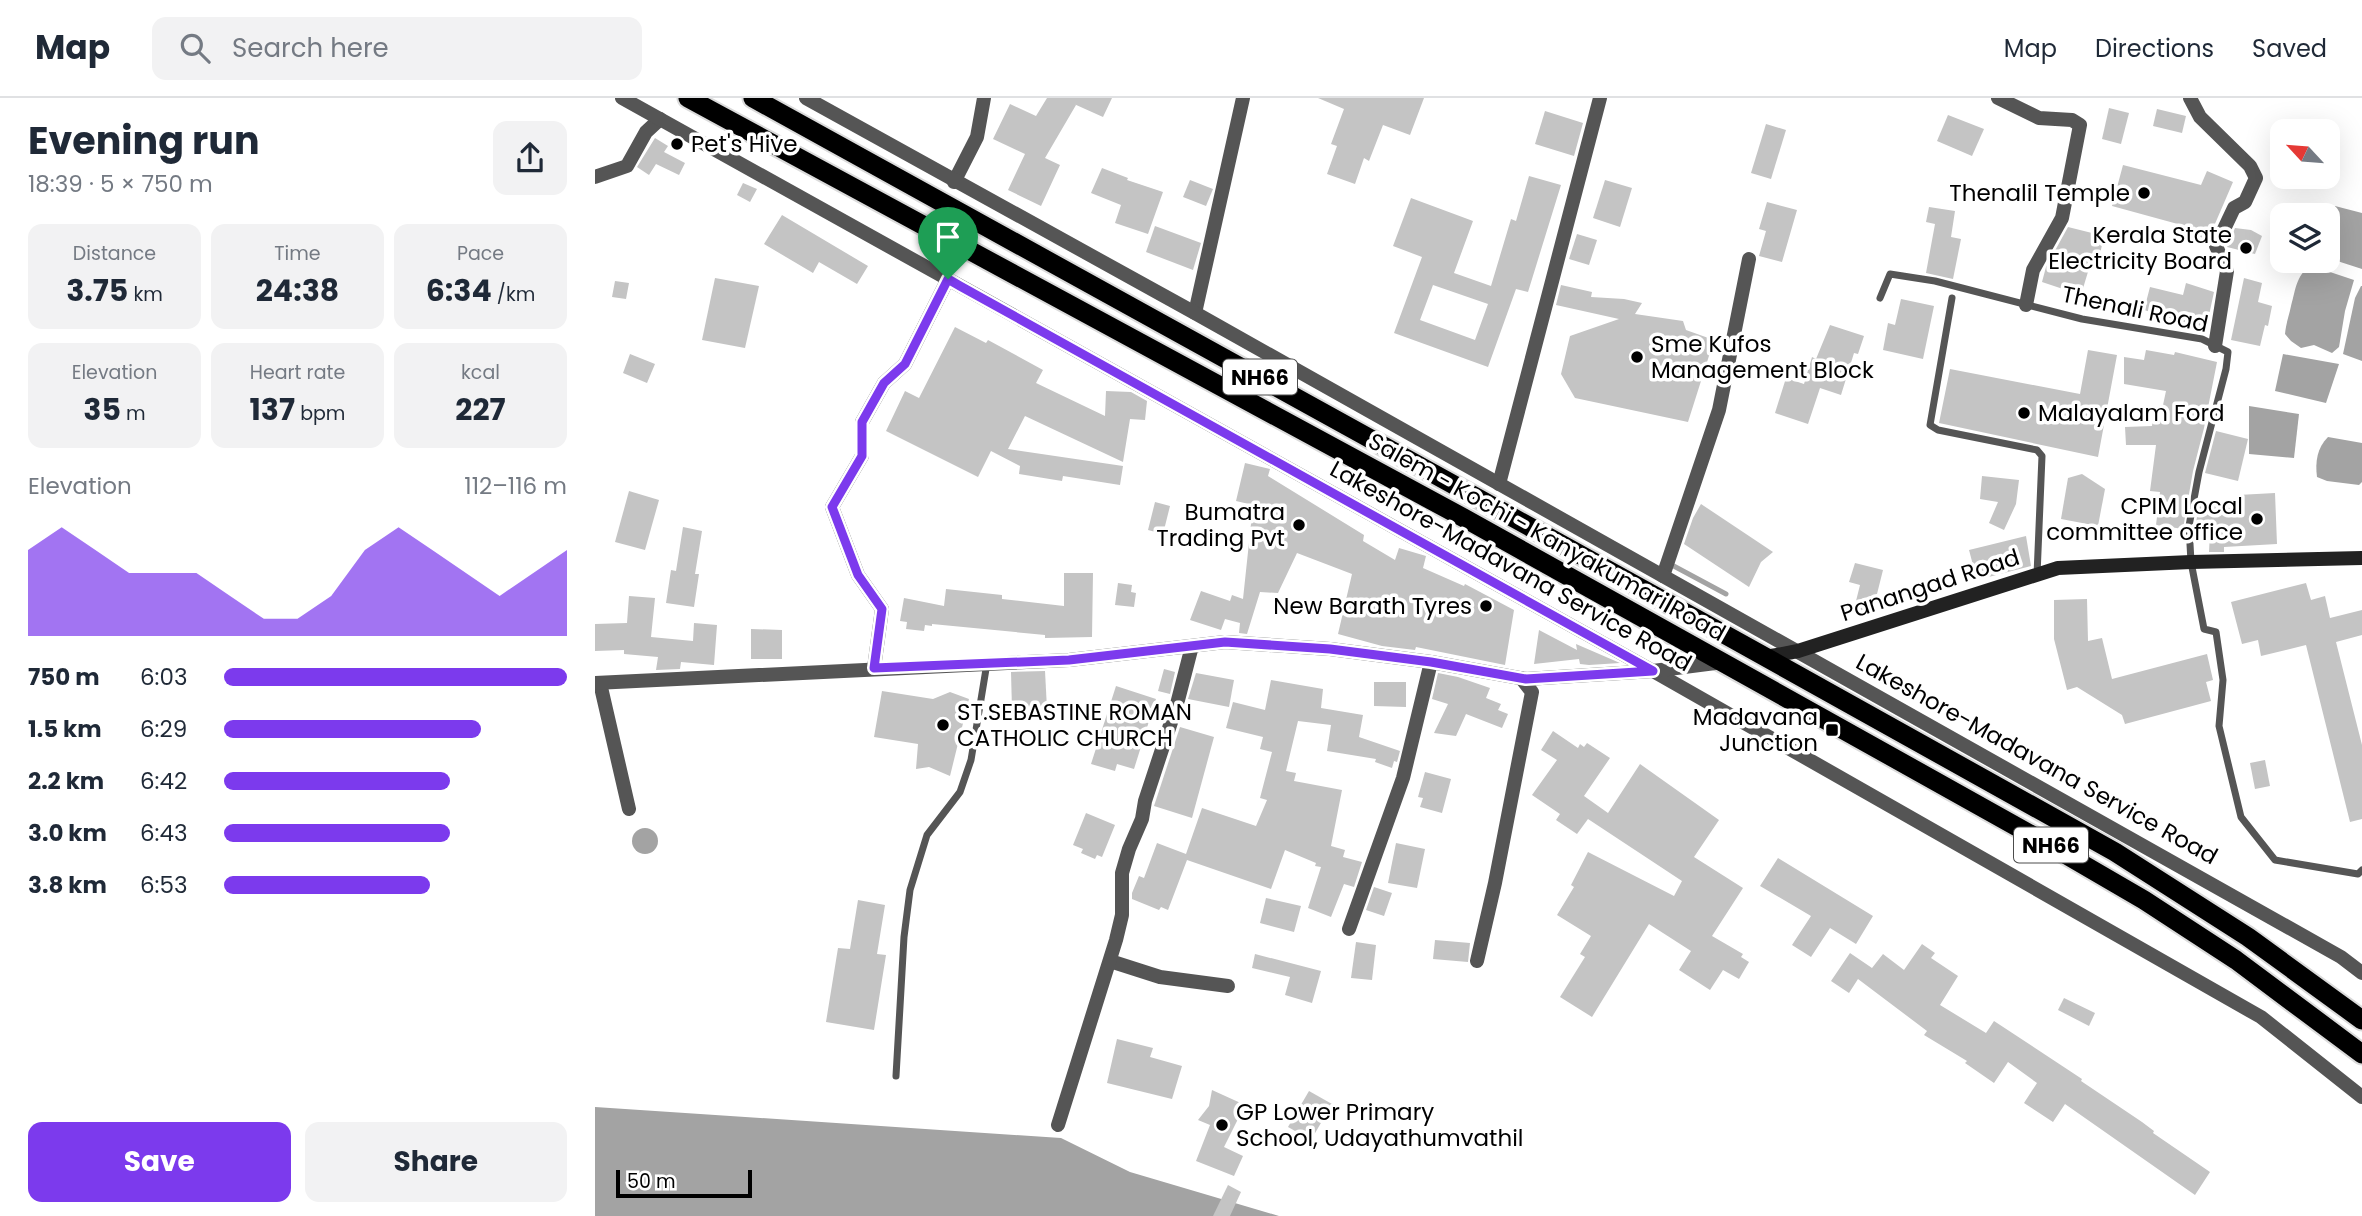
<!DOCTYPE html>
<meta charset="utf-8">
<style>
body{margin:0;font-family:Poppins,sans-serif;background:#f2f2f3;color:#1f2937;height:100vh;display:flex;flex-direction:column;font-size:26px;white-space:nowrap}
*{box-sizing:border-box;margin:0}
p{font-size:23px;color:#747a83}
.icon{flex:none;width:38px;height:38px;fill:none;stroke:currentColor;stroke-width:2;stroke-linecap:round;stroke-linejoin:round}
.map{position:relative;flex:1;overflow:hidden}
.drawer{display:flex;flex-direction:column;background:#fff;width:595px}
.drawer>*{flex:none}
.needle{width:46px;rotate:296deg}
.controls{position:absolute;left:1675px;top:21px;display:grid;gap:14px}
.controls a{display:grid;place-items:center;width:70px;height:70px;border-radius:14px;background:#fff;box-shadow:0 7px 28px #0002;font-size:35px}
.scale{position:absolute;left:21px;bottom:18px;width:136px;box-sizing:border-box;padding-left:7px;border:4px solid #000;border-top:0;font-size:19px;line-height:24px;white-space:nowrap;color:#000;-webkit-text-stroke:5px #fff;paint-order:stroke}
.pin{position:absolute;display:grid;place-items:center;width:60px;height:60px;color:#fff;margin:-72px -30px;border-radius:50% 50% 50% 0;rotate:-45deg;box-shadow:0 0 7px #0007}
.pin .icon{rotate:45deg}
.round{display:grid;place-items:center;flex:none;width:74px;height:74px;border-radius:14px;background:#f2f2f3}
.head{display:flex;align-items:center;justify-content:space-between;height:119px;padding:0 28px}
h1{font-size:38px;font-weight:700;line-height:52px}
.stats{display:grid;grid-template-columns:repeat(3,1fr);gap:10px;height:119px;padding:7px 28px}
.stats div{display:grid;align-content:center;border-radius:14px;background:#f2f2f3;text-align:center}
.stats b{font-size:30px;font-weight:700}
.stats small{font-size:19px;font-weight:400}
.stats p{font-size:19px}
.chart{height:196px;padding:14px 28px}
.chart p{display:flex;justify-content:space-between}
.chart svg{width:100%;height:126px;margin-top:7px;fill:#7c3aed;opacity:.7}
.cta{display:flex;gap:14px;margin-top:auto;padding:14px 28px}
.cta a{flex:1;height:80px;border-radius:14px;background:#7c3aed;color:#fff;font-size:28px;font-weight:700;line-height:80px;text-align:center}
.cta a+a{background:#f2f2f3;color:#1f2937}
ul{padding:0 28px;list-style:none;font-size:23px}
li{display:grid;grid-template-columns:112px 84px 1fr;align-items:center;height:52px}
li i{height:18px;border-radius:9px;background:#7c3aed}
header{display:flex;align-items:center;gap:42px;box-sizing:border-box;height:98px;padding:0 35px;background:#fff;border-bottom:2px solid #e0e1e3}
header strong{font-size:33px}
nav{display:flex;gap:38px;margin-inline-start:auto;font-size:24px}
.search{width:490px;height:63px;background:#f2f2f3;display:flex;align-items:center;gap:18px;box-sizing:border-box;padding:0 24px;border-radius:14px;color:#747a83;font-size:26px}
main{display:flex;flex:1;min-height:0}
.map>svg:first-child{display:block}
</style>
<header>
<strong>Map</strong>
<div class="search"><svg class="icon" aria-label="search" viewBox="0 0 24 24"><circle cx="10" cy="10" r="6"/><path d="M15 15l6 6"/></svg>Search here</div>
<nav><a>Map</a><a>Directions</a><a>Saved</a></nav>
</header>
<main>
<section class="drawer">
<div class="head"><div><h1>Evening run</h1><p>18:39 · 5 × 750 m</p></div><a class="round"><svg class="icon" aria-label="share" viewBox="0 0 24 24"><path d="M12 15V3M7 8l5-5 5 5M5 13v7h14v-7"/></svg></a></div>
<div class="stats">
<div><p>Distance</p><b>3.75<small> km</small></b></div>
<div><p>Time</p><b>24:38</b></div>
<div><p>Pace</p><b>6:34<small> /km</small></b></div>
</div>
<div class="stats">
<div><p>Elevation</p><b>35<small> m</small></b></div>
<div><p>Heart rate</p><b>137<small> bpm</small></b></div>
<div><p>kcal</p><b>227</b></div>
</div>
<div class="chart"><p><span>Elevation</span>112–116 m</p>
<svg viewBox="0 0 160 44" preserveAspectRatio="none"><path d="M0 44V14L10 6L20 14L30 22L40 22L50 22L60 30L70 38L80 38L90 30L100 14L110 6L120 14L130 22L140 30L150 22L160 14V44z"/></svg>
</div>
<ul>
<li><b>750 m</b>6:03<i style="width:100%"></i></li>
<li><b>1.5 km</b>6:29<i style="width:75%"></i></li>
<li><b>2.2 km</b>6:42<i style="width:66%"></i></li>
<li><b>3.0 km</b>6:43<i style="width:66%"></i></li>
<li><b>3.8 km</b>6:53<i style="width:60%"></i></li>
</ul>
<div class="cta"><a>Save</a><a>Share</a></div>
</section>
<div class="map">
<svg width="1767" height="1118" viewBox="0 0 1767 1118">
<rect width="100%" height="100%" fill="#fff"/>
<!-- water -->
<g fill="#a3a3a3">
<path d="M1740 108 1767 115V171L1733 160V139Z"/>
<path d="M1720 166 1735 174 1759 182 1750 213 1744 249 1737 255 1719 247 1706 250 1696 243 1690 236C1691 225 1694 218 1696 208 1701 191 1701 174 1720 166Z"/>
<path d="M1766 188H1767V263L1748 256 1760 200Z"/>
<path d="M1688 256 1744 266 1731 305 1680 293Z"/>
<path d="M1654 308 1704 316 1699 360 1654 356Z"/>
<path d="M1733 339 1767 345V384L1764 387 1732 383 1722 379C1720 364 1722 350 1733 339Z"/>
<circle cx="50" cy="743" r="13"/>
<path d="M0 1009 466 1040 535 1074 684 1118H0Z"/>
</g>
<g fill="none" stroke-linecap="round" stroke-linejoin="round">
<!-- stream -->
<path stroke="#a3a3a3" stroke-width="5" d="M1075 466 1131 496"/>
</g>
<!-- building -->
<g fill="#c4c4c4" fill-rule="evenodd">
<path d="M452 0H517L508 19 479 6 481 7 450 60 465 67 446 108 413 92 430 56 398 41 415 6 441 18Z"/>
<path d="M723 0H829L815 37 788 27 774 63 769 60 760 86 732 76 742 48 736 46 749 11Z"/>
<path d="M1514 10 1534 15 1526 46 1507 41Z"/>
<path d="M1562 11 1591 18 1587 35 1558 28Z"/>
<path d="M950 13 988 25 979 58 940 46Z"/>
<path d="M1353 17 1389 31 1377 58 1342 43Z"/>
<path d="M1171 26 1191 32 1176 81 1156 75Z"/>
<path d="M60 40 73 48 69 54 90 65 84 77 61 66 54 77 42 69Z"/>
<path d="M1528 67 1606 87 1612 73 1638 84 1613 142 1589 133 1590 128 1517 108Z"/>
<path d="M507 70 533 80 532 82 568 94 553 136 520 125 526 107 496 95Z"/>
<path d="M934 78 966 87 933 194 921 191 893 269 799 235 827 159 798 148 816 100 878 123 859 175 896 188 916 121 921 123ZM838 187 893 206 880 242 825 222Z"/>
<path d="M595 82 618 91 611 108 588 99Z"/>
<path d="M1010 82 1037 90 1025 129 998 120Z"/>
<path d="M148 85 162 91 155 104 142 97Z"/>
<path d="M1172 104 1202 112 1187 164 1164 158 1171 133 1164 131Z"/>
<path d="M1334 109 1360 113 1356 139 1366 141 1358 181 1331 175 1340 126 1331 124Z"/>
<path d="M187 117 273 168 262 186 224 164 218 175 169 146Z"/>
<path d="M560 128 606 145 598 172 551 154Z"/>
<path d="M1473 129 1509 138 1505 156 1499 154 1486 197 1447 184 1451 169Z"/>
<path d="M1640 130 1656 132 1667 138 1660 156 1632 149Z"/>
<path d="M982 136 1002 142 994 167 974 161Z"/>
<path d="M120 180 164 188 150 250 107 242Z"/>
<path d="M1649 180 1667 185 1663 204 1677 208 1673 228 1670 227 1665 248 1636 242Z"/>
<path d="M20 183 34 185 31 201 17 199Z"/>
<path d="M1591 185 1619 194 1611 231 1549 212 1555 189 1588 197Z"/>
<path d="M966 187 997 194 996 199 1029 201 1047 205 1040 216 1088 223 1091 232 1119 242 1093 324 980 300 966 276 975 238 1024 221 961 207Z"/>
<path d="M1306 201 1339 208 1328 261 1288 252 1293 225 1300 227Z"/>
<path d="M1235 227 1269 238 1263 256 1259 255 1246 297 1225 290 1213 326 1180 315 1191 280 1209 286 1217 259 1221 261Z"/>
<path d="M360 229 391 245 393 242 448 272 441 285 510 318 511 293 536 294 552 303 550 322 535 321 528 364 430 318 413 351 528 368 525 387 468 378 467 383 424 376 425 368 396 353 383 379 291 333 310 293 324 300Z"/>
<path d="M1493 252 1522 257 1503 359 1344 325 1355 271 1485 296Z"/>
<path d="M1551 252 1579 257 1580 254 1622 264 1609 330 1598 373 1588 431 1561 427 1565 394 1555 393 1561 347H1531L1530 329 1557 328 1558 320 1565 321 1571 293 1529 286V259L1549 262Z"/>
<path d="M35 256 60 266 52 285 28 275Z"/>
<path d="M1621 333 1653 341 1643 383 1610 375Z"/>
<path d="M650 365 675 371 673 378 769 437 768 443 800 462 804 450 831 458 828 470 869 488 870 486 919 512 910 567 821 549 820 552 787 548 743 536 757 476 702 455 683 495 665 494 652 536 644 535 645 525 630 521 626 532 595 522 606 493 635 503 637 497 648 501 658 407 641 403Z"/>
<path d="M1487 376 1510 391 1503 428 1466 421 1473 380Z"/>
<path d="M1387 378 1424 382 1421 406 1409 432 1394 425 1403 404 1385 401Z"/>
<path d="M34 393 64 402 50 452 20 444Z"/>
<path d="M1680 395 1682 446 1629 449V454H1614L1615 434 1600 432 1604 406 1643 411V397Z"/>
<path d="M560 404 575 408 568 436 553 432Z"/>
<path d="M1106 406 1178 454 1166 464 1154 489 1089 446 1098 420Z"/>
<path d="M88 429 107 433 100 476H104L99 509 71 505 76 472 81 473Z"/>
<path d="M1431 438 1436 468 1382 482 1374 452Z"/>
<path d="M1260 465 1288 472 1277 516 1259 511 1265 487 1254 484Z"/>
<path d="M469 475H498L497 539 450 540V537L337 526V528L330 527 329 533 311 531 312 524 305 523 309 500 349 508 351 491 407 497V501L469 508Z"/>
<path d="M523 485 537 487 536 494 541 495 539 509 520 507Z"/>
<path d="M1711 485 1716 502 1730 498 1735 520 1767 512V537L1741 544 1767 647V721L1755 724 1711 547 1666 558 1663 542 1647 546 1636 504Z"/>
<path d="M34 498 60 500 56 539 98 543 99 525 122 527 119 567 86 564 85 571 61 572 63 559 29 556V552L0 553V526L32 525Z"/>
<path d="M1492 501 1493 543 1507 540 1517 581 1612 556 1618 582 1611 584 1616 603 1530 626 1527 617 1482 589 1472 592 1459 541V502Z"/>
<path d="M156 531 187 532V561H156Z"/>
<path d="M944 532 982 552 981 546 1025 565 994 567 985 566 984 561 939 566Z"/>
<path d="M569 571 580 574 575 596 563 593Z"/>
<path d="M450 573 452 611 417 612 416 574Z"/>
<path d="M601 575 639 582 634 609 593 601Z"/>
<path d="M843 575 863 579 895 590 891 600 906 606 903 612 913 616 907 630 871 616 861 638 839 635 853 606 837 601Z"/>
<path d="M676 582 728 591 726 610 768 617 764 639 805 653 802 664 799 663 797 670 780 664 781 661 732 653 736 627 703 623 691 673 701 675 699 683 747 692 736 748 750 752 748 759 767 764 759 789 749 786 736 819 713 810 726 769 720 768 721 765 690 752 676 791 592 762 573 812 566 809 564 812 537 801V795L544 778 549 780 562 745 591 756 607 710 661 728 672 702 665 700 677 654 665 651 668 639 631 630 638 604 670 612Z"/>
<path d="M779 584H811V609L779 608Z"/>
<path d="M521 588 561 601 539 671 522 666 520 673 496 666Z"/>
<path d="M287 593 338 601 355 594 374 601 355 678 334 669 321 671 323 646 279 639Z"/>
<path d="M585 629 619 639 597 720 559 708Z"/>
<path d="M958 633 983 650 985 646 989 649 992 645 1015 660 989 698 1013 715 1045 666 1124 722 1099 759 1148 790 1117 838 1148 856 1146 859 1154 864 1144 881 1128 872 1115 892 1084 872 1096 853 1054 826 997 919 965 899 990 859 985 856 996 838 962 817 979 789 976 787 993 754 1079 798 1087 783 993 721 982 736 961 722 965 716 937 697 962 662 946 652Z"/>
<path d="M1670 662 1675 688 1660 691 1655 665Z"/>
<path d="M830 674 856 681 847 715 825 709 828 700 823 699Z"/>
<path d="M491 715 520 727 507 759 502 757 500 761 486 755 488 751 478 747Z"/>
<path d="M801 745 830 751 822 790 793 785Z"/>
<path d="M1183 760 1278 818 1261 846 1235 830 1216 859 1197 847 1216 818 1165 788Z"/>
<path d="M779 789 797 795 789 818 771 812Z"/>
<path d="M671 800 706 808 699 834 665 825Z"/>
<path d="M263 802 290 807 282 856 291 857 279 932 231 924 243 850 255 851Z"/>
<path d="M840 842 875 845 873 864 838 861Z"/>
<path d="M761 844 781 847 777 882 756 880Z"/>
<path d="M1327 846 1340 855 1336 860 1363 878 1345 907 1391 935 1399 923 1487 981 1486 983 1547 1024 1559 1033 1558 1035 1615 1074 1600 1097 1470 1006 1458 1024 1429 1005 1442 985 1413 964 1399 985 1370 965 1372 963 1329 937 1332 933 1263 881 1254 895 1236 883 1255 855 1277 870 1288 856 1309 872Z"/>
<path d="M660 856 726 873 717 905 690 897 695 879 657 870Z"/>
<path d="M1469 900 1500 915 1494 928 1463 912Z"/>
<path d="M522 941 558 950 555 959 587 968 577 1001 512 985Z"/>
<path d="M617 992 650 1007 629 1049 648 1058 639 1078 601 1063 615 1027 603 1022 614 1008Z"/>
<path d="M714 993 737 1006 716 1042 693 1029Z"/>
<path d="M633 1087 646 1094 635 1118H618Z"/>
</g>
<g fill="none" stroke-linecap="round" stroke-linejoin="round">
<defs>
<g id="trunk">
<path d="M93 0 869 420 1451 745 1549 802 1641 862 1767 956"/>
<path d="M158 0 1138 541 1520 754 1653 839 1767 922"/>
</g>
</defs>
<!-- trunk casing -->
<use href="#trunk" stroke="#dbdbdb" stroke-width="23"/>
<!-- service -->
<g stroke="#555" stroke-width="7">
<path d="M1285 200 1295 176 1340 183 1487 221 1607 241 1633 254 1631 271 1604 374 1594 428 1596 464 1609 531 1621 534 1628 582 1624 628 1646 719 1680 762 1763 776 1767 772"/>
<path d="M1357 200 1335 327 1343 332 1442 352 1447 358 1442 477"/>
<path d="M301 978 309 839 315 792 332 737 365 694 376 662 392 565"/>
</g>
<!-- minor -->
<g stroke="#555" stroke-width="14">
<path d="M1403 0 1444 20 1477 22 1485 27 1467 120 1438 172 1431 207"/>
<path d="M1595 0 1605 19 1655 68 1661 80 1650 104 1639 110 1621 148 1632 173 1620 248"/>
<path d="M0 79 32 68 51 34 65 21"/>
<path d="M359 84 382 39 389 0"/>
<path d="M600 215 648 0"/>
<path d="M904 386 1005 0"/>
<path d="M1068 478 1124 312 1154 161"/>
<path d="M279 570 287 511 263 477 237 409 267 358V324L289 285 310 266 353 181"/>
<path d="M1058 573 1666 919 1767 999"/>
<path d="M5 585 34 711"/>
<path d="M754 831 808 680 836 564"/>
<path d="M515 863 565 879 633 888"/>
<path d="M882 863 900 785 937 594 926 580"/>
<path d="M463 1027 521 842 527 817V775L534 751 547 721 550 703 582 606 597 548"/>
</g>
<!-- tertiary -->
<g stroke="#555" stroke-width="14">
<path d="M27 0 1058 573"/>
<path d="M211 0 600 215 1746 859 1767 875"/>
<path d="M0 585 474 562 630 544 735 551 836 564 931 581 1058 573 1128 564"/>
</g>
<!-- secondary -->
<path stroke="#222" stroke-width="14" d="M1171 559 1203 553 1463 470 1596 464 1767 460"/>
<!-- trunk -->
<use href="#trunk" stroke="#000" stroke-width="19"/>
</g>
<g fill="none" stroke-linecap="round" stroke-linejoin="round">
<defs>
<path id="route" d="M353 181 365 188 1058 573 931 581 836 564 735 551 630 544 474 562 279 570 287 511 263 477 237 409 267 358V324L289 285 310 266Z"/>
</defs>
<!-- route casing -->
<use href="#route" stroke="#fff" stroke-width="14"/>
<!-- route -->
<use href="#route" stroke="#7c3aed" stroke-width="9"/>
</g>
<!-- markers -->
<g fill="#000" stroke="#fff" stroke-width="2.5">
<circle cx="82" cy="46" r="7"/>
<circle cx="1549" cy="95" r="7"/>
<circle cx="1651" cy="150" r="7"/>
<circle cx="1042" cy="259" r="7"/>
<circle cx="1429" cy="315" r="7"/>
<circle cx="1662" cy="421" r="7"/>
<circle cx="704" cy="427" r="7"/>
<circle cx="891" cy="508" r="7"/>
<circle cx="348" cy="627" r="7"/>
<rect x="1230" y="625" width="14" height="14" rx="3.5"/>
<circle cx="627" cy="1027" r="7"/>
</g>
<g text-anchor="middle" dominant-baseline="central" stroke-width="7" stroke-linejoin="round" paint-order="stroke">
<!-- shield labels -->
<g fill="#fff" stroke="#4c4c4c" stroke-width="2">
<rect x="628" y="261.5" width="74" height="35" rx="5"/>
<rect x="1419" y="729.5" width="74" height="35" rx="5"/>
</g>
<g font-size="21" font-weight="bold" fill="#000">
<text x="665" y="279">NH66</text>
<text x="1456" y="747">NH66</text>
</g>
<!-- poi labels -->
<g font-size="23" fill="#000" stroke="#fff" text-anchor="end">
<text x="96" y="46" text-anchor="start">Pet's Hive</text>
<text x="1535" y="95">Thenalil Temple</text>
<text x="1637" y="137">Kerala State<tspan x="1637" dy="26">Electricity Board</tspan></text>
<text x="1056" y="246" text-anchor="start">Sme Kufos<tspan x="1056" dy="26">Management Block</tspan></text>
<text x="1443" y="315" text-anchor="start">Malayalam Ford</text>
<text x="1648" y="408">CPIM Local<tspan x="1648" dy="26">committee office</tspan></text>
<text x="690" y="414">Bumatra<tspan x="690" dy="26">Trading Pvt</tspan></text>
<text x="877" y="508">New Barath Tyres</text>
<text x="362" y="614" text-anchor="start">ST.SEBASTINE ROMAN<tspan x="362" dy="26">CATHOLIC CHURCH</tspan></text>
<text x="1223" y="619">Madavana<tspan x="1223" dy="26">Junction</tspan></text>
<text x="641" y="1014" text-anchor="start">GP Lower Primary<tspan x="641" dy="26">School, Udayathumvathil</tspan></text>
</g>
<!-- street labels -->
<g font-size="23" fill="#000" stroke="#fff">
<text transform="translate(1540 211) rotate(12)">Thenali Road</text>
<text transform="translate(952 439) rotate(29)">Salem - Kochi - Kanyakumari Road</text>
<text transform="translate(916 468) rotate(29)">Lakeshore-Madavana Service Road</text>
<text transform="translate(1335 487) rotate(-18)">Panangad Road</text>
<text transform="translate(1442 661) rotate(29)">Lakeshore-Madavana Service Road</text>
</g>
</g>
</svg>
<div class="controls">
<a><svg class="needle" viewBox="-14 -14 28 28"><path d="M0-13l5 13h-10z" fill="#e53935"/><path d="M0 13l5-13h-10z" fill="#747a83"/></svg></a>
<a><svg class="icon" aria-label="layers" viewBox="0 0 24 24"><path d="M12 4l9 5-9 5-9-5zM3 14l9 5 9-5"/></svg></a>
</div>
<div class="scale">50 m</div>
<div class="pin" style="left:353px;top:181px;background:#1e9e55"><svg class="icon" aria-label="arrive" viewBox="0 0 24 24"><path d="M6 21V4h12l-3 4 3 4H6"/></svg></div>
</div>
</main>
